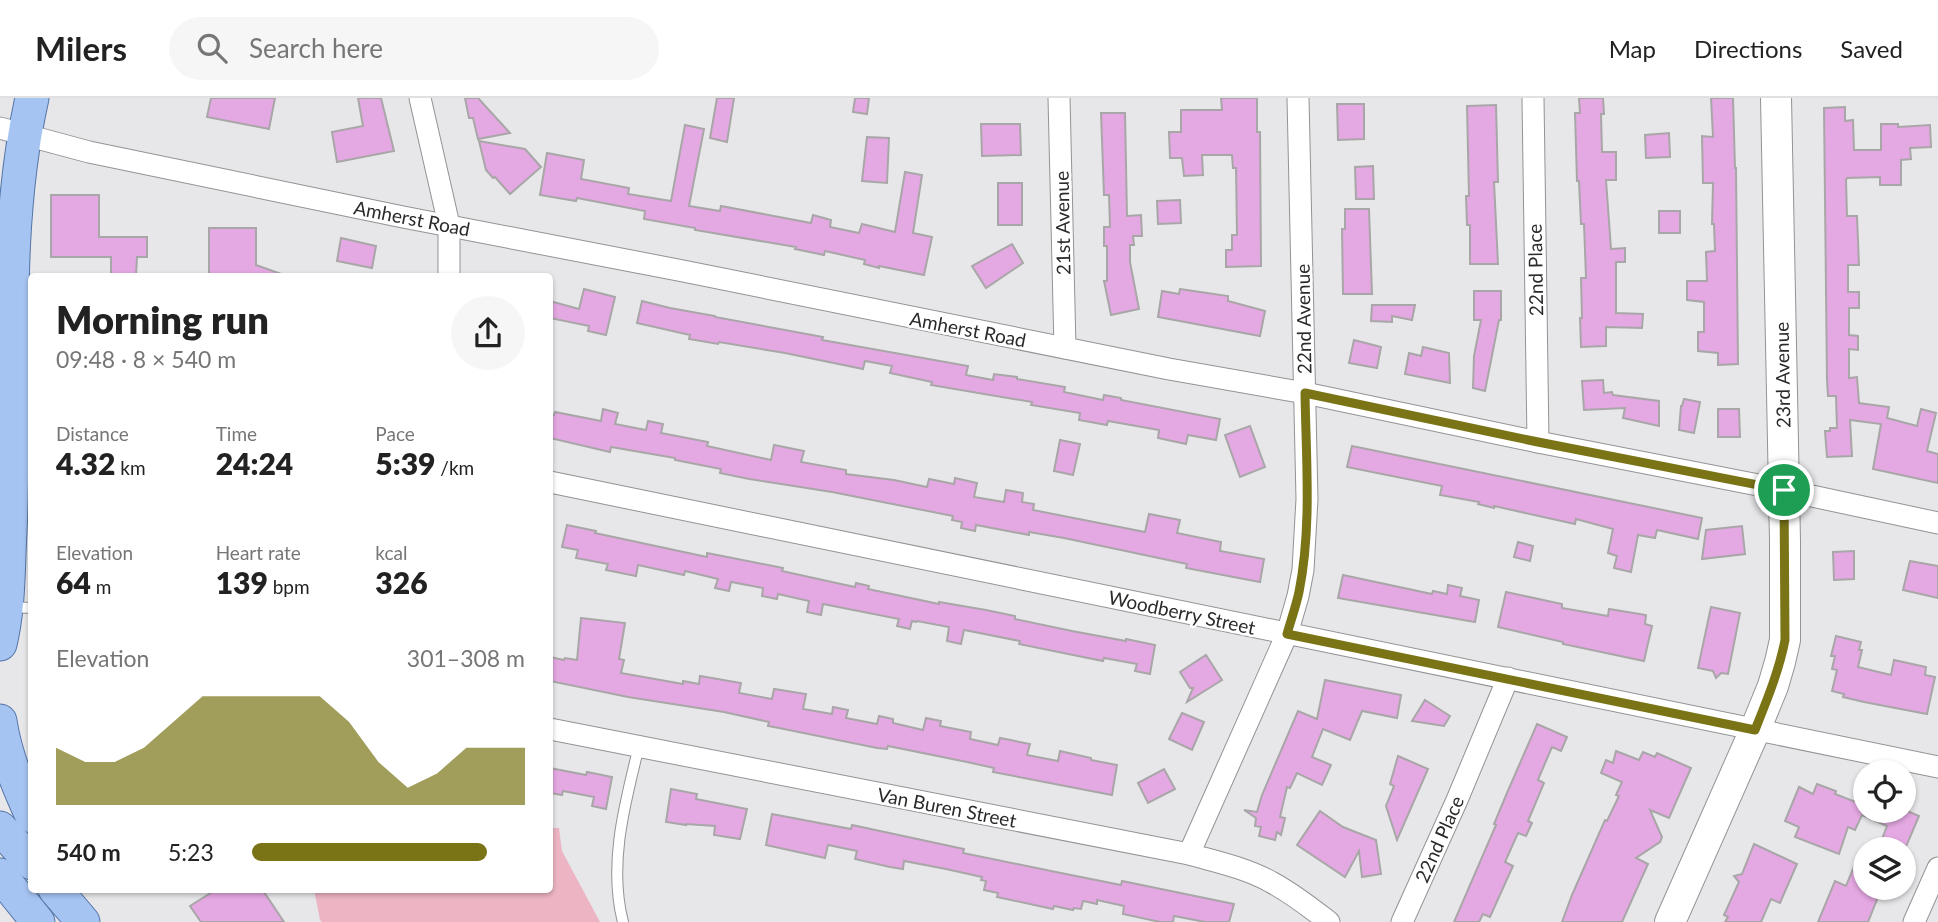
<!DOCTYPE html>
<meta charset="utf-8">
<style>
body{margin:0;font-family:Lato,sans-serif;background:#f6f6f6;color:#222;height:100vh;display:flex;flex-direction:column;font-size:26px;white-space:nowrap}
*{box-sizing:border-box;margin:0}
p{font-size:23px;color:#767676}
.icon{flex:none;width:38px;height:38px;fill:none;stroke:currentColor;stroke-width:2;stroke-linecap:round;stroke-linejoin:round}
.map{position:relative;flex:1;overflow:hidden}
.panel{position:absolute;left:28px;top:175px;width:525px;height:620px;display:flex;flex-direction:column;background:#fff;border-radius:7px;box-shadow:0 2px 5px #0004}
.panel>*{flex:none}
.buttons{position:absolute;left:1853px;top:662px;display:grid;gap:14px}
.buttons a{display:grid;place-items:center;width:63px;height:63px;border-radius:50%;background:#fff;box-shadow:0 2px 5px #0004;font-size:35px}
.pin{position:absolute;display:grid;place-items:center;width:60px;height:60px;color:#fff;margin:-30px;border:4px solid #fff;border-radius:50%;box-shadow:0 2px 7px #0007}
.round{display:grid;place-items:center;flex:none;width:74px;height:74px;border-radius:37px;background:#f6f6f6}
.head{display:flex;align-items:center;justify-content:space-between;height:119px;padding:0 28px}
h1{font-size:38px;font-weight:800;line-height:52px}
.figures{display:grid;grid-template-columns:repeat(3,1fr);gap:10px;height:119px;padding:7px 28px}
.figures div{display:grid;align-content:center}
.figures b{font-size:30px;font-weight:800}
.figures small{font-size:19px;font-weight:400}
.figures p{font-size:19px}
.chart{height:196px;padding:14px 28px}
.chart p{display:flex;justify-content:space-between}
.chart svg{width:100%;height:126px;margin-top:7px;fill:#7a7417;opacity:.7}
ul{padding:0 28px;list-style:none;font-size:23px}
li{display:grid;grid-template-columns:112px 84px 1fr;align-items:center;height:52px}
li i{height:18px;border-radius:9px;background:#7a7417}
header{display:flex;align-items:center;gap:42px;box-sizing:border-box;height:98px;padding:0 35px;background:#fff;border-bottom:2px solid #e0e0e0}
header strong{font-size:33px}
nav{display:flex;gap:38px;margin-inline-start:auto;font-size:24px}
.search{width:490px;height:63px;background:#f6f6f6;display:flex;align-items:center;gap:18px;box-sizing:border-box;padding:0 24px;border-radius:38px;color:#767676;font-size:26px}
.map>svg:first-child{display:block}
</style>
<header>
<strong>Milers</strong>
<div class="search"><svg class="icon" aria-label="search" viewBox="0 0 24 24"><circle cx="10" cy="10" r="6"/><path d="M15 15l6 6"/></svg>Search here</div>
<nav><a>Map</a><a>Directions</a><a>Saved</a></nav>
</header>
<div class="map">
<svg width="1938" height="824" viewBox="0 0 1938 824">
<rect width="100%" height="100%" fill="#e7e7ea"/>
<!-- green -->
<path fill="#edb5c3" d="M550 730H559L562 753 600 824H322L320 822 314 791H550Z"/>
<!-- building -->
<g fill="#e4a8e2" stroke="#a9a6a8" stroke-width="2">
<path d="M211 0H275L269 31 207 19Z"/>
<path d="M358 0H381L394 53 337 64 332 34 363 28Z"/>
<path d="M465 0H478L510 35 478 41 473 20H469Z"/>
<path d="M717 0H734L727 44 710 40Z"/>
<path d="M855 0H869L867 16 853 14Z"/>
<path d="M1221 0H1257V34H1260L1261 168 1226 169V152H1232V137H1237L1236 70H1233L1232 57H1202L1203 77 1184 78 1182 60H1170L1169 34H1181V12H1222Z"/>
<path d="M1579 0H1603L1604 16H1601L1602 54H1616V82H1606L1611 151 1625 150V164H1616V215L1643 216 1642 230 1606 229V248L1581 249 1580 220H1582L1581 180H1586L1584 126H1581L1579 83H1577L1575 15H1580Z"/>
<path d="M1711 0H1733L1735 70H1736L1738 266 1718 267V255L1698 253V234H1704V204L1687 202V183H1707L1706 154 1715 153 1714 126H1712L1713 85H1703L1702 38 1713 39Z"/>
<path d="M1337 6H1364V41L1338 42Z"/>
<path d="M1496 7 1498 84H1494L1498 166H1470V127H1467L1466 98H1469L1467 8Z"/>
<path d="M1845 9V23L1853 22 1854 52H1881V26H1898V29L1930 27 1931 49 1910 50 1911 61 1901 62V87H1880V79L1847 80 1846 82 1847 118H1857L1859 167H1848V194H1859V210H1849V237L1858 238V252L1849 251V280L1857 279 1859 305 1889 309 1887 320 1917 328 1921 311 1936 315 1927 353 1938 356V385L1873 371 1881 326 1850 322 1852 358 1827 359 1825 333H1830V330H1837L1836 298H1828L1827 282 1824 10Z"/>
<path d="M1101 15H1125L1127 118 1141 117 1142 138H1133L1134 147H1130V164L1139 211 1111 217 1104 183H1107V148H1104V129H1110L1109 97H1104Z"/>
<path d="M981 26H1020L1021 57 982 58Z"/>
<path d="M685 27 704 31 689 108 720 113 721 108 811 125 813 117 831 122 830 129 859 135 862 126 895 134 905 74 922 77 913 135 932 139 924 177 879 168V170L864 166 865 162 825 153 824 157 795 151 796 149 695 132V130L644 121 645 113 577 100 576 103 540 97 547 55 584 62 581 81 629 90 628 96 671 103Z"/>
<path d="M1669 35 1670 59 1646 60 1645 37Z"/>
<path d="M867 39 889 40 887 85 862 83Z"/>
<path d="M479 43 525 51 541 69 510 96 495 79 493 80 486 72Z"/>
<path d="M1373 68 1374 101H1356L1355 69Z"/>
<rect x="998" y="85" width="24" height="42"/>
<path d="M51 97H99V139H147V159H137L136 178H111V159H51Z"/>
<path d="M1180 102 1181 125 1158 126 1157 103Z"/>
<path d="M1345 111H1369L1372 196H1343L1342 131H1345Z"/>
<rect x="1659" y="113" width="21" height="22"/>
<path d="M209 130H256V167L284 177V178H209Z"/>
<path d="M341 140 376 148 372 170 337 163Z"/>
<path d="M1012 146 1023 165 986 190 972 168Z"/>
<path d="M584 191 615 199 606 237 588 233 589 228 550 220V203L579 211Z"/>
<path d="M1180 191 1228 198V203L1265 213 1260 238 1158 219 1162 193 1179 196Z"/>
<path d="M1474 193H1501V222H1499L1485 293 1473 290 1474 258 1481 222H1474Z"/>
<path d="M642 203 670 210 715 218V219L823 239 822 242 968 268 966 277 993 282 994 276 1017 279V281L1065 289 1064 294 1103 302 1104 297 1121 300V302L1220 321 1216 342 1188 337 1186 346 1158 340 1159 332 1108 323 1107 327 1079 322 1080 315 1031 307 1032 304 931 287 932 284 890 275 892 268 865 263 863 271 785 255 719 244 718 246 689 241 690 237 637 225Z"/>
<path d="M1372 207H1415L1412 222 1392 218V224L1371 223Z"/>
<path d="M1354 242 1381 249 1377 270 1349 265Z"/>
<path d="M1423 249 1449 255 1450 285 1405 276 1409 255 1421 258Z"/>
<path d="M1603 282 1604 295 1612 294 1613 297 1659 303V328L1623 320 1625 310 1584 312 1582 283Z"/>
<path d="M1684 301 1700 304 1694 335 1679 332 1681 308H1682Z"/>
<path d="M603 311 618 315 615 326 646 332 648 323 663 326 661 335 708 344 707 348 771 362 774 347 804 353 801 364 846 372V376L894 382 927 389 929 381 954 386 955 380 977 385 974 399 1004 404 1006 392 1023 395 1022 404 1034 406 1033 412 1145 434 1149 416 1180 422 1177 435 1221 444 1220 453 1264 461 1260 484 1186 470 1187 466 1064 440 1029 434V437L976 427 975 433 961 430 962 424 952 422 953 418 832 394 749 381 720 375 721 371 675 362V360L611 349 610 354 550 340V316L554 317 555 314 601 323Z"/>
<path d="M1718 311H1739L1740 339H1718Z"/>
<path d="M1250 328 1265 369 1240 379 1225 337Z"/>
<path d="M1060 342 1080 346 1073 377 1054 373Z"/>
<path d="M1352 348 1702 420 1698 441 1657 432 1655 440 1638 437 1631 474 1614 470 1617 458 1608 455 1613 431 1576 421 1575 426 1494 408V410L1478 406 1479 404 1440 397 1442 388 1347 369Z"/>
<path d="M567 427 596 433 595 435 707 459V455L783 470 782 473 841 486 855 489 856 485 869 488 868 491 939 506V504L986 512 1015 518V521L1072 533 1126 543V541L1155 547 1150 576 1135 573 1137 566 1104 560 1103 563 1073 557 1019 546 1020 543 964 532 961 546 947 543 949 529 917 523 916 524 912 523 910 531 897 528 899 521 823 506 821 517 807 514 809 503 778 496 777 501 762 498 763 490 731 484 729 493 715 490 718 481 685 473 684 477 638 467 636 478 606 472 608 466 576 460 578 452 562 449Z"/>
<path d="M1742 428 1745 456 1702 461 1706 432Z"/>
<path d="M1518 444 1533 448 1530 463 1514 459Z"/>
<path d="M1854 453V481L1834 482 1833 454Z"/>
<path d="M1910 463 1938 468V500L1903 492Z"/>
<path d="M1343 477 1432 496 1433 493 1447 496 1448 487 1462 490 1460 498 1479 502 1475 524 1338 500Z"/>
<path d="M1506 494 1562 506V510L1608 518 1609 511 1646 517 1645 526 1652 528 1644 563 1563 546V544L1498 529Z"/>
<path d="M1711 509 1740 515 1728 576 1721 575 1716 580 1713 573 1698 570Z"/>
<path d="M581 520 625 525 619 561 624 562 621 575 683 586V583L699 586 700 578 741 585 739 595 772 601 774 591 806 596 803 611 832 616 833 609 848 612 846 620 877 626 879 618 893 621V625L923 632 926 620 941 623 940 628 971 634 970 641 998 647 1000 640 1030 646 1027 657 1058 663 1060 653 1091 660V662L1117 667 1112 697 993 674 994 670 967 664 888 648 887 651 877 650 779 630 768 628 769 624 724 614 628 599 550 583V559L564 562 565 560 577 562Z"/>
<path d="M1836 538 1861 544 1859 552H1862L1858 569 1891 577 1894 562 1926 569 1925 577 1935 579 1927 616 1864 604 1843 599 1844 596 1832 593 1837 572 1832 571 1835 558H1831Z"/>
<path d="M1206 557 1222 582 1187 604 1193 590H1190L1180 574Z"/>
<path d="M1325 582 1401 597 1397 620 1362 613 1350 642 1323 631 1312 659 1331 667 1322 687 1297 675 1290 690 1287 689 1280 719 1285 720 1281 737 1277 734 1275 742 1259 738 1261 729 1255 728 1256 720 1244 712 1257 714 1262 697 1298 613 1317 621Z"/>
<path d="M1425 602 1450 618 1444 628 1412 623Z"/>
<path d="M1182 615 1204 624 1192 652 1169 641Z"/>
<path d="M1537 626 1567 639 1561 653 1552 649 1540 677 1538 682 1544 685 1528 723 1532 725 1526 738 1518 735 1505 764 1513 768 1490 819 1483 816 1479 824H1454L1496 727 1494 726 1507 695Z"/>
<path d="M1616 653 1639 662 1643 654 1655 659 1657 655 1691 670 1669 720 1650 712 1662 739 1660 744 1636 760 1648 766 1622 824H1562L1572 797 1605 722 1607 723 1619 698 1616 697 1622 684 1601 675 1606 662 1613 665Z"/>
<path d="M1398 658 1428 671 1397 742 1386 708 1394 688 1390 686Z"/>
<path d="M550 670 586 677 587 674 612 679 606 711 592 708 594 699 563 693 562 697 550 695Z"/>
<path d="M1164 671 1175 691 1148 705 1138 685Z"/>
<path d="M1817 686 1836 693 1835 696 1866 708 1864 712H1905L1919 718 1905 751H1878L1887 728 1862 717 1855 732 1848 729 1839 756 1795 739 1799 729 1785 723 1799 689 1813 696Z"/>
<path d="M671 691 697 696 696 701 747 711 740 741 714 737 715 728 686 726V727L666 724Z"/>
<path d="M1320 713 1343 729 1376 742 1381 776 1362 779 1359 753 1345 779 1297 747Z"/>
<path d="M772 716 851 731 852 727 964 751 963 755 1056 774 1121 787 1122 783 1234 806 1229 824H1205L1174 818 1173 824H1160L1123 816 1124 808 1097 802V806L1083 803 1081 811 1074 810 1073 812 1054 808 1053 811 997 799 998 795 984 792 986 783 981 782 982 779 946 771 904 763 903 771 890 769 855 761 857 753 828 747 825 760 766 747Z"/>
<path d="M1754 746 1797 766 1780 805 1771 801 1761 824H1725L1728 819 1724 817 1739 784 1734 778 1742 776Z"/>
<path d="M1855 766 1866 771V789H1882L1868 824H1818L1835 783 1846 788Z"/>
<path d="M217 791H262L284 824H201L190 808Z"/>
</g>
<g fill="none" stroke-linecap="round" stroke-linejoin="round">
<defs>
<g id="lane">
<path d="M9 509 32 510"/>
<path d="M623 824C608 766 625 705 639 648"/>
</g>
<g id="street">
<path d="M420 0 449 127V178"/>
<path d="M1059 0 1065 250"/>
<path d="M1533 0 1538 344"/>
<path d="M0 30 89 54 403 119 683 173 1169 271 1305 295 1538 344 1784 392 1938 425"/>
<path d="M550 384 1938 669"/>
<path d="M550 631 1189 756C1217 764 1246 770 1271 784 1292 795 1311 810 1329 824"/>
<path d="M1189 756 1287 536 1298 498 1303 472 1307 401 1298 0"/>
<path d="M1402 824 1457 702 1508 580"/>
<path d="M1914 824 1938 770"/>
</g>
<path id="secondary" d="M1670 824 1755 632 1773 588 1780 564 1785 542V443L1776 0"/>
<g id="primary">
<path d="M0 546C9 509 8 471 10 434 17 288 0 144 32 0"/>
<path d="M0 623C5 657 18 687 32 718"/>
<path d="M0 730 32 765"/>
<path d="M0 777 38 824"/>
<path d="M55 791 83 824"/>
</g>
</defs>
<!-- lane casing -->
<use href="#lane" stroke="#939295" stroke-width="12"/>
<!-- street casing -->
<use href="#street" stroke="#939295" stroke-width="23"/>
<!-- secondary casing -->
<use href="#secondary" stroke="#939295" stroke-width="32"/>
<!-- primary casing -->
<use href="#primary" stroke="#5475a7" stroke-width="35"/>
<!-- lane -->
<use href="#lane" stroke="#fff" stroke-width="10"/>
<!-- street -->
<use href="#street" stroke="#fff" stroke-width="21"/>
<!-- secondary -->
<use href="#secondary" stroke="#fff" stroke-width="30"/>
<!-- primary -->
<use href="#primary" stroke="#a6c4f2" stroke-width="33"/>
</g>
<g fill="none" stroke-linecap="round" stroke-linejoin="round">
<defs>
<path id="route" d="M1305 295 1538 344 1784 392 1785 542C1779 573 1767 602 1755 632L1287 536C1291 522 1296 508 1299 494 1312 429 1306 361 1305 295Z"/>
</defs>
<!-- route casing -->
<use href="#route" stroke="#fff" stroke-width="14"/>
<!-- route -->
<use href="#route" stroke="#7a7417" stroke-width="9"/>
</g>
<g text-anchor="middle" dominant-baseline="central" stroke-width="5" stroke-linejoin="round" paint-order="stroke">
<!-- street labels -->
<g font-size="19" fill="#2a2a2b" stroke="#fff">
<text transform="translate(412 120) rotate(11)">Amherst Road</text>
<text transform="translate(1062 125) rotate(-91)">21st Avenue</text>
<text transform="translate(1535 172) rotate(-91)">22nd Place</text>
<text transform="translate(1303 221) rotate(-91)">22nd Avenue</text>
<text transform="translate(968 231) rotate(11)">Amherst Road</text>
<text transform="translate(1782 277) rotate(-91)">23rd Avenue</text>
<text transform="translate(1182 514) rotate(12)">Woodberry Street</text>
<text transform="translate(947 709) rotate(11)">Van Buren Street</text>
<text transform="translate(1439 741) rotate(-66)">22nd Place</text>
</g>
</g>
</svg>
<div class="buttons">
<a><svg class="icon" aria-label="locate" viewBox="0 0 24 24"><circle cx="12" cy="12" r="6"/><path d="M12 2v4M12 18v4M2 12h4M18 12h4"/></svg></a>
<a><svg class="icon" aria-label="layers" viewBox="0 0 24 24"><path d="M12 4l9 5-9 5-9-5zM3 14l9 5 9-5"/></svg></a>
</div>
<div class="pin" style="left:1784px;top:392px;background:#1e9e55"><svg class="icon" aria-label="arrive" viewBox="0 0 24 24"><path d="M6 21V4h12l-3 4 3 4H6"/></svg></div>
<section class="panel">
<div class="head"><div><h1>Morning run</h1><p>09:48 · 8 × 540 m</p></div><a class="round"><svg class="icon" aria-label="share" viewBox="0 0 24 24"><path d="M12 15V3M7 8l5-5 5 5M5 13v7h14v-7"/></svg></a></div>
<div class="figures">
<div><p>Distance</p><b>4.32<small> km</small></b></div>
<div><p>Time</p><b>24:24</b></div>
<div><p>Pace</p><b>5:39<small> /km</small></b></div>
</div>
<div class="figures">
<div><p>Elevation</p><b>64<small> m</small></b></div>
<div><p>Heart rate</p><b>139<small> bpm</small></b></div>
<div><p>kcal</p><b>326</b></div>
</div>
<div class="chart"><p><span>Elevation</span>301–308 m</p>
<svg viewBox="0 0 160 44" preserveAspectRatio="none"><path d="M0 44V24L10 29L20 29L30 24L40 15L50 6L60 6L70 6L80 6L90 6L100 15L110 29L120 38L130 33L140 24L150 24L160 24V44z"/></svg>
</div>
<ul>
<li><b>540 m</b>5:23<i style="width:86%"></i></li>
</ul>
</section>
</div>
